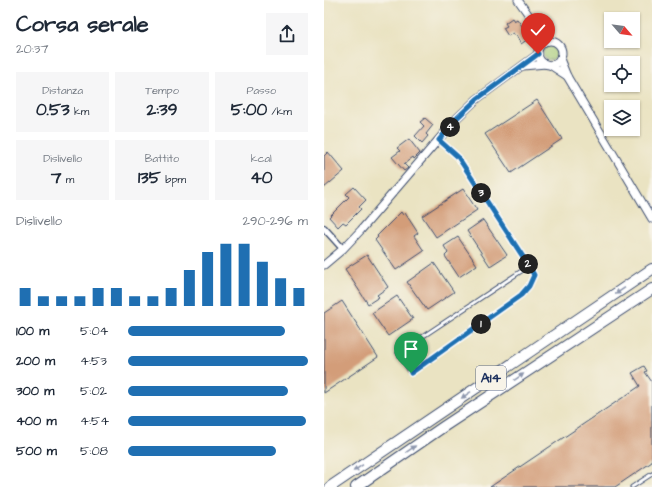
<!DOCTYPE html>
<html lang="it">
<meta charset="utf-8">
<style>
body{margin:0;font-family:"Architects Daughter",sans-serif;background:#f6f6f7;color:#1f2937;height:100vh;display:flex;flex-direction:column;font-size:15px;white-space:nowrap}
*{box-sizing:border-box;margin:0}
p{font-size:13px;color:#747a83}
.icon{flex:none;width:22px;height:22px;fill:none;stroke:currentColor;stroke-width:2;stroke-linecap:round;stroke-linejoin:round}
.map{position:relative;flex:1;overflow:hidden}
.details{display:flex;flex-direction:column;background:#fff;width:324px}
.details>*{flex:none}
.needle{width:26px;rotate:118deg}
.tools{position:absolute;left:280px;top:12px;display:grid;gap:8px}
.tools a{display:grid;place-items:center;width:36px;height:36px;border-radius:0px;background:#fff;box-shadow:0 1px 3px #0004;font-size:20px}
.pin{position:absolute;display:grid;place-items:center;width:34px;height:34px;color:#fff;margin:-41px -17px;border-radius:50% 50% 50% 0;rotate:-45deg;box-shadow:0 0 4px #0007}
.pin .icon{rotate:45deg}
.km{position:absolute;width:20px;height:20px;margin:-10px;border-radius:50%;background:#222;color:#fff;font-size:11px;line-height:20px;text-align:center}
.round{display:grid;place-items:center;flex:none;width:42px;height:42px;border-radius:0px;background:#f6f6f7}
.headline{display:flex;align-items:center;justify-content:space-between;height:68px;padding:0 16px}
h1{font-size:22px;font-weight:700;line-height:30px}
.metrics{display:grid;grid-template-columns:repeat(3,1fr);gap:6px;height:68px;padding:4px 16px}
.metrics div{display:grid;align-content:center;border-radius:0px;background:#f6f6f7;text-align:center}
.metrics b{font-size:17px;font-weight:700}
.metrics small{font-size:11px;font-weight:400}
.metrics p{font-size:11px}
.chart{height:112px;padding:8px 16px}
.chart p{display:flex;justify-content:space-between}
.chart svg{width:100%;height:72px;margin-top:4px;stroke:#1f6fb2;stroke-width:6}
ul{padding:0 16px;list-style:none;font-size:13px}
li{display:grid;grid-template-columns:64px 48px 1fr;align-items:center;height:30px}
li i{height:10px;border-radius:5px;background:#1f6fb2}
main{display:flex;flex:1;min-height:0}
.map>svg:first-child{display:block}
</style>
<main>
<section class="details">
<div class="headline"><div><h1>Corsa serale</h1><p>20:37</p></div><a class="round"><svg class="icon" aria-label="share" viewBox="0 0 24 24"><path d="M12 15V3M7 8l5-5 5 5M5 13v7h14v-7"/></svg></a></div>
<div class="metrics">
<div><p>Distanza</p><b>0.53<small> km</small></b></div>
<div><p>Tempo</p><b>2:39</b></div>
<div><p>Passo</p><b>5:00<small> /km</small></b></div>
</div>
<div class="metrics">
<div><p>Dislivello</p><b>7<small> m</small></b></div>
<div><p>Battito</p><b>135<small> bpm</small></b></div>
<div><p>kcal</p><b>40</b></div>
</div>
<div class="chart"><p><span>Dislivello</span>290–296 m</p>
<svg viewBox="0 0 160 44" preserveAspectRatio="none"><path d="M5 44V33M15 44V38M25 44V38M35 44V38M45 44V33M55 44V33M65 44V38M75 44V38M85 44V33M95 44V22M105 44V11M115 44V6M125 44V6M135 44V17M145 44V27M155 44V33"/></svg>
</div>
<ul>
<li><b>100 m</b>5:04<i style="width:87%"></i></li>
<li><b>200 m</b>4:53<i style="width:100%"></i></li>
<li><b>300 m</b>5:02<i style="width:89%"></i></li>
<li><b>400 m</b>4:54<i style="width:99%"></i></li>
<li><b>500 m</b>5:08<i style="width:82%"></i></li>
</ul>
</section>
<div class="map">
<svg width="328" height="487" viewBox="0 0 328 487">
<rect width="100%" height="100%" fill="#f7f3e8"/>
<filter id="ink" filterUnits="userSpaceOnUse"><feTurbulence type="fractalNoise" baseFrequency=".025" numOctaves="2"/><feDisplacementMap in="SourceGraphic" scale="8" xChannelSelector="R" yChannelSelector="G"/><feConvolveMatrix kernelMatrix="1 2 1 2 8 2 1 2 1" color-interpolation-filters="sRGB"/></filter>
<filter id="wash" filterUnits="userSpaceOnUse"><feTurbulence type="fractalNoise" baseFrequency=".012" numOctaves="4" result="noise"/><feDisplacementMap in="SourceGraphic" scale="16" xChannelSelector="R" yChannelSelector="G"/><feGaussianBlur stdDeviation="0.9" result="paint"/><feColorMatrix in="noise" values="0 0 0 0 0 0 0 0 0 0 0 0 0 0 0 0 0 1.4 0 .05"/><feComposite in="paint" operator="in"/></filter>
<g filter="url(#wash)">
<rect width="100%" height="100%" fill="#eae3c2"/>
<!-- green -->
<circle fill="#a4ca75" stroke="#607c6a" cx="226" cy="53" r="7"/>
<g id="blocks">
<!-- building -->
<g fill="#d39d79">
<path d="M188 18 190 21 193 19 201 30H202L207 37 197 44 192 35 191 36 189 33 184 36 179 28 183 26 181 23Z"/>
<path d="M213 100 238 139 187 173 161 134Z"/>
<path d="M101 118 109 125 102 134 104 136 98 143 91 136 100 126 96 122Z"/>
<path d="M85 139 96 153 90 159 89 157 80 164 84 168 80 171 68 157 76 151 73 148Z"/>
<path d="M4 152 20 171 0 188V156Z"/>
<path d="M30 187 42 200 35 207 37 209 22 224 19 222 14 227 5 217 25 197 22 194Z"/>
<path d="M139 189 153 210 112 237 98 216Z"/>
<path d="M77 212 79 215 81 213 94 233 90 236 100 251 72 270 51 240 54 237 53 236Z"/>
<path d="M159 220 183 255 166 266 143 231Z"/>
<path d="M134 237 153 265 135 277 121 256 124 253 120 246Z"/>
<path d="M43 255 64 287 53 295 55 297 44 304 21 269Z"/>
<path d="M110 263 130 292 103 310 83 282Z"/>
<path d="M73 296 89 319 64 336 48 313Z"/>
<path d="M18 301 54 357 0 393V313Z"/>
<path d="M320 366 323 371 321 372 328 382V462L291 487H166L316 386 308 373Z"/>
</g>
</g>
</g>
<g filter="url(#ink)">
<use href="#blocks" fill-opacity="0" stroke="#3a4a6d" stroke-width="1"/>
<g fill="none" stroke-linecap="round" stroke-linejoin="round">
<defs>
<g id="service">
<path d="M115 140 134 157 205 266 74 353 87 373 197 295 205 286 210 275 205 266"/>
<path d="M308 487 328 474"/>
</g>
<path id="minor" d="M0 228 19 249"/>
<g id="tertiary">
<path d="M194 0 214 28 224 41"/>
<circle cx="226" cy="53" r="12"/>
<path d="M236 59 243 76 328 219"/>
<path d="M226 65 243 76"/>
<path d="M199 66 222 64"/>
<path d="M0 265 19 249 37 230 133 118 153 99 214 54"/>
</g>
<g id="motorway">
<path d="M6 487 328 269"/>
<path d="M32 487 119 427 328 289"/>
</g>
</defs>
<!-- service casing -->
<use href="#service" stroke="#3a4a6d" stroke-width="5"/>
<!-- minor casing -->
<use href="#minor" stroke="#3a4a6d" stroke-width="8"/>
<!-- tertiary casing -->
<use href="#tertiary" stroke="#3a4a6d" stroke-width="9"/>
<!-- motorway casing -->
<use href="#motorway" stroke="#3a4a6d" stroke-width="12"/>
<!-- service -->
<use href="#service" stroke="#fff" stroke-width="3"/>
<!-- minor -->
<use href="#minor" stroke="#fff" stroke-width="5.5"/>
<!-- tertiary -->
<use href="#tertiary" stroke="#fff" stroke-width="7"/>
<!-- motorway -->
<use href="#motorway" stroke="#fff" stroke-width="10"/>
</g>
<!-- one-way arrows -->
<defs><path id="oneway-solid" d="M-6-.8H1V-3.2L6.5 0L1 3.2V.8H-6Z"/></defs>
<g fill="#8d97ae">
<use href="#oneway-solid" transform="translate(296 291) rotate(146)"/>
<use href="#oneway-solid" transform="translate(195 377) rotate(-34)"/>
<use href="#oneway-solid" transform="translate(142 395) rotate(146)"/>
<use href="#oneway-solid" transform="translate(87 449) rotate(-34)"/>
<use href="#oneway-solid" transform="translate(34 468) rotate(146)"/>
</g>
</g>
<g fill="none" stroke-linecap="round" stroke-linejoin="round" filter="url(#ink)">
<defs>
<path id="route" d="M87 373 197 295 205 286 210 275 205 266 134 157 115 140 133 118 153 99 214 54"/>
</defs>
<!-- route casing -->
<use href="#route" stroke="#fff" stroke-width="8"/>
<!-- route -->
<use href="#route" stroke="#1f6fb2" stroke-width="5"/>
</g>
<g text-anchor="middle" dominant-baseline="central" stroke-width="3" stroke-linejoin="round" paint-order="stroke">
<!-- shield labels -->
<rect fill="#f7f3e8" stroke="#5d6a87" stroke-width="1" x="152" y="366" width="30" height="24" rx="3"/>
<g font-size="14" font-weight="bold" fill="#1b2f5e">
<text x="167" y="378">A14</text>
</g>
</g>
</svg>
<div class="tools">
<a><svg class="needle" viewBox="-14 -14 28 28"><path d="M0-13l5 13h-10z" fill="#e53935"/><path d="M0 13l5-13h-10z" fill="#747a83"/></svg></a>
<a><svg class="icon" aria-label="locate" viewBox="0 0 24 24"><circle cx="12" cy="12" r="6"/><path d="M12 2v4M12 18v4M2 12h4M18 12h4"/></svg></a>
<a><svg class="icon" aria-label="layers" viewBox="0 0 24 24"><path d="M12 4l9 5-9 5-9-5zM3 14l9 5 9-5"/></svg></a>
</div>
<div class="pin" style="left:87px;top:373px;background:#1e9e55"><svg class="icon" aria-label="arrive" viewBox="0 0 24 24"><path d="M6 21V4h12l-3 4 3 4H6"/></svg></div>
<div class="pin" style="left:214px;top:54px;background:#d93025"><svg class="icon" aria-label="check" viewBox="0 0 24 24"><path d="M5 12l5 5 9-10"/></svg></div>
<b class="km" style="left:157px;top:324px">1</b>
<b class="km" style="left:204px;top:264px">2</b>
<b class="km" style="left:157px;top:193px">3</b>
<b class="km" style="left:126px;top:127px">4</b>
</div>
</main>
